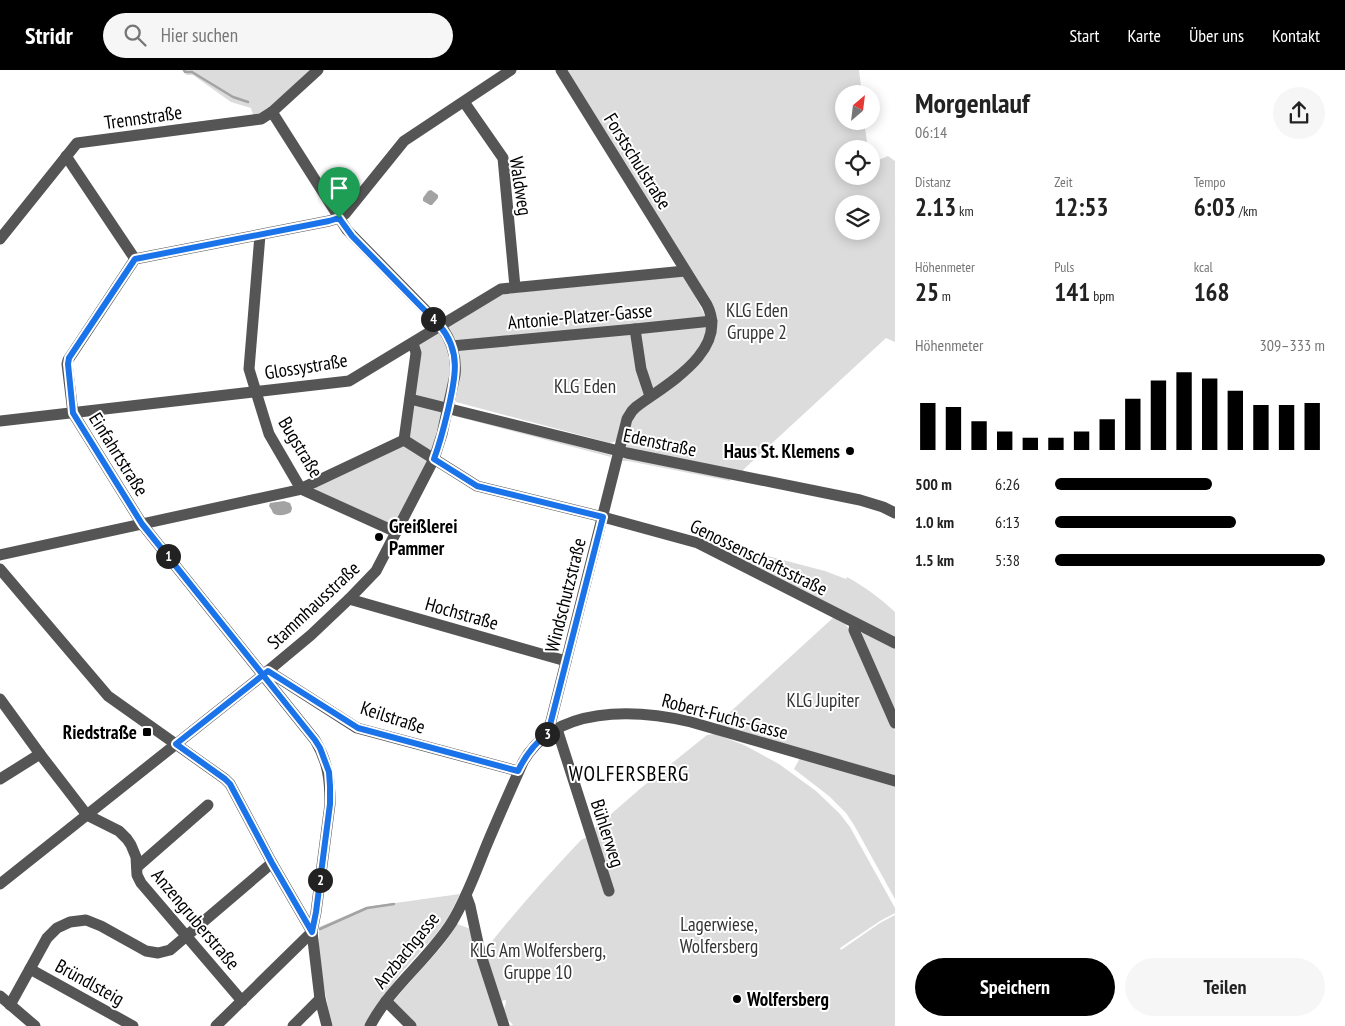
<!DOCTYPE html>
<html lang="de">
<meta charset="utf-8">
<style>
body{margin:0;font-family:"PT Sans Narrow",sans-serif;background:#f6f6f6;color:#222;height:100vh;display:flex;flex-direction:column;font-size:19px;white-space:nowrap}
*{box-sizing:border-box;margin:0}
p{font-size:16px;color:#767676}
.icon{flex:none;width:28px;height:28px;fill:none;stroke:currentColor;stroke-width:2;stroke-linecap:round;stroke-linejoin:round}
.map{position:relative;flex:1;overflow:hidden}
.side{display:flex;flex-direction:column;background:#fff;width:450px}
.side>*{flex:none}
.needle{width:32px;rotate:28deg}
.controls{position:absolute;left:835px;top:15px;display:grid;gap:10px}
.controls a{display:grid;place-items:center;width:45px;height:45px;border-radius:50%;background:#fff;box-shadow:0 2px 12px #0003;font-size:25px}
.pin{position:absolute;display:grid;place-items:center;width:42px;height:42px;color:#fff;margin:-51px -21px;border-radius:50% 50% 50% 0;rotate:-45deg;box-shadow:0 0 5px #0007}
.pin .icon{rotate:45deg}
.km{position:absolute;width:25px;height:25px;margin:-12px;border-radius:50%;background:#222;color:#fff;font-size:14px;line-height:25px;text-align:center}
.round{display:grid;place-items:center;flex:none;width:52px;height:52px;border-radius:26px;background:#f6f6f6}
.head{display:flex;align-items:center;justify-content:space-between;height:85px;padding:0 20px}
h1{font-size:28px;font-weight:600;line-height:38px}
.metrics{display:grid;grid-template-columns:repeat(3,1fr);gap:8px;height:85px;padding:5px 20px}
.metrics div{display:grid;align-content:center}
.metrics b{font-size:25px;font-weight:600}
.metrics small{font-size:14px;font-weight:400}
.metrics p{font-size:14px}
.chart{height:140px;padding:10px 20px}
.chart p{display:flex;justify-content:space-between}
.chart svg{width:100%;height:90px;margin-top:5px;stroke:#000;stroke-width:6}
.button{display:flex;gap:10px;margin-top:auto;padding:10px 20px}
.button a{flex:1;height:58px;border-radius:30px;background:#000;color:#fff;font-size:20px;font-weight:600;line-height:58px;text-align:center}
.button a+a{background:#f6f6f6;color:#222}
ul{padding:0 20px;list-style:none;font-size:16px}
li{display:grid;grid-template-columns:80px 60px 1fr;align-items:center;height:38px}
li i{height:12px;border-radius:6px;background:#000}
header{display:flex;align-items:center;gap:30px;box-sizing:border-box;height:70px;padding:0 25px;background:#000;color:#fff}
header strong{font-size:24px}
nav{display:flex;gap:28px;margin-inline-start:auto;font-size:18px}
.search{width:350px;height:45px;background:#f6f6f6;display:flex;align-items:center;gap:12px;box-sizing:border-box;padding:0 18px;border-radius:28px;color:#767676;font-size:19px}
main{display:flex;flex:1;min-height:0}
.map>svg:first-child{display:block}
</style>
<header>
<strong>Stridr</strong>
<div class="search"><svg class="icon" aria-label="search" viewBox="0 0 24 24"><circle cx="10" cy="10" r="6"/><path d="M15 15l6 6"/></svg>Hier suchen</div>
<nav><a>Start</a><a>Karte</a><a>Über uns</a><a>Kontakt</a></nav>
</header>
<main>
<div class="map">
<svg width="895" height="956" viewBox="0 0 895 956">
<rect width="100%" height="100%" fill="#fff"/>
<!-- green -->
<g fill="#dcdcdc" fill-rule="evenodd">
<path d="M182 0H311L262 46 132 62V60L253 45 251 38 231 32 193 5H187Z"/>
<path d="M566 0H859L862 24H844V51H864L868 79H844V106H871V93L888 86 895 91V272L886 268 744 399 742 403 627 379 624 376 636 340 685 305 715 253ZM844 134H871V161H844Z"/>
<path d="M684 206 707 249 457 272 448 259 449 257 503 224Z"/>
<path d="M707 256 706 262 694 289 651 321 639 262Z"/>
<path d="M436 262 443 264 452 294 444 331 441 332 417 327 414 321 420 273Z"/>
<path d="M633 263 647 325 616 371 610 373 456 332 454 329 457 281 459 279Z"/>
<path d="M415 336 440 340 442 343 431 381 409 368 413 337Z"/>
<path d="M455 344 611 385V387L451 345Z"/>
<path d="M401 375 427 387 429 393 396 456 315 420V417Z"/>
<path d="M624 387 730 409V411L628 391H622Z"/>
<path d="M733 477 825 501 846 509 847 507C865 517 880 528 895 542V570L730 485Z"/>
<path d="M835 546 844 552 851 562 895 661V706L717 654Z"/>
<path d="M864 561 895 577V639L861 564Z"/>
<path d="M715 664 744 675 779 694 816 721 840 744 850 757 895 838V843L880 851 840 878 841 880 880 853 895 845V956H508L513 955C511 952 506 949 504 946 502 942 506 935 506 930L501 931 485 880C515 842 547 806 581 770L585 768 589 769 594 767 596 761 595 758 641 718 707 665Z"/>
<path d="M800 688 895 715V829L854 755 846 743 829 726 794 699Z"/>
<path d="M460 824 448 848 433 868 399 905 370 946 364 956H333L329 943 319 889V857L366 837Z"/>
<path d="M457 854 471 859 498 956H415L392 934C412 906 440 884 457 854Z"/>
</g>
<!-- water -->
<g fill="#a3a3a3">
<path d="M431 120 438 125V128L432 135H430L423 131V128L428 121Z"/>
<path d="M284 431 290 433 292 438 291 442C287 445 277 447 273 443 272 441 271 438 269 436L270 433Z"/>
</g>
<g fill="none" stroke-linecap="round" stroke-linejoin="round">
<!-- stream -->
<g stroke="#a3a3a3" stroke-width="2.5">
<path d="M184 0 185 2H192L233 27 248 32"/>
<path d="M320 859 367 838 394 834"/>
</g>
<!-- minor -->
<g stroke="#555" stroke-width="11">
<path d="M464 32 503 88 515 217"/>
<path d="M66 86 135 189"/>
<path d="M260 165 249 299 269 364 301 419 396 462"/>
<path d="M0 169 77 73 261 49 272 42 318 0"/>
<path d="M635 259 641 299 650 326"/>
<path d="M452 276 635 259 712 251"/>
<path d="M410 329 627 383 860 430 883 437 895 443"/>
<path d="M0 351 349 311 501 219 685 201"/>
<path d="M404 370 477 416 603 447 698 473 895 573"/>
<path d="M404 370 416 283 413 273"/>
<path d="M0 485 298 420 404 370"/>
<path d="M0 499 108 626 225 709 230 714 272 793 312 862"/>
<path d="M349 529 566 591"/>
<path d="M855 553 854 560 895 653"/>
<path d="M268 601 357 658 518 701"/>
<path d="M0 629 40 684 87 745 119 761 127 769 131 775 136 787 137 805 141 813 242 931"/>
<path d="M557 659 609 821"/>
<path d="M548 663 627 349 632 341 636 337C665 315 730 281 707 235L561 0"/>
<path d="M0 709 40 684"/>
<path d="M137 797 208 735"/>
<path d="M0 814 263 605 311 565 349 529 376 501 434 389 442 364 455 305C457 287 451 269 440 255L347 160 272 42"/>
<path d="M466 825 470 836 480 882 504 956"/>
<path d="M30 899 133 956"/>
<path d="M0 926 35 956"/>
<path d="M386 931 411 956"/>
<path d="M10 935 47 868 57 858 70 852 86 850 101 856 146 881 158 883 170 880 272 793"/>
<path d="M216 956 312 862"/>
<path d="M293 956 320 929"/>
<path d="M327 956 320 929 312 862 316 842 330 734C330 709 328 692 315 670L142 454 73 343 67 294 68 290 135 189 329 151 339 148 345 144 404 71 511 0"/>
<path d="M370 956C391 916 429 889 452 852 466 829 475 804 485 779 497 750 510 721 523 692 555 635 635 639 691 652L895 711"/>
</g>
</g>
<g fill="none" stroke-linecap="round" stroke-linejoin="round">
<defs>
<path id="route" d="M339 148 329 151 135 189 69 288 68 294 73 343 114 409 142 454 263 605 176 674 225 709 230 714 272 793 312 862 316 842 330 734V716L329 702 320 678 315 670 263 605 268 601 358 658 518 701C525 686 534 674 548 663L603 447 477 416 434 389C440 373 444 357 448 340 455 309 462 282 440 256L352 166 339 148"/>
</defs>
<!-- route casing -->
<use href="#route" stroke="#fff" stroke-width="10"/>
<!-- route -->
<use href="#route" stroke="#1a73e8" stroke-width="6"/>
</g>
<!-- markers -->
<g fill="#000" stroke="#fff" stroke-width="2">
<circle cx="850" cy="381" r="5"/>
<circle cx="379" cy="467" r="5"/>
<rect x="142" y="657" width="10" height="10" rx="2.5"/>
<circle cx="737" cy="929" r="5"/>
</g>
<g text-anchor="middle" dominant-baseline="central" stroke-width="4" stroke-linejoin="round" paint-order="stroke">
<!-- street labels -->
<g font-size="19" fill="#000" stroke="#fff">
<text transform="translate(143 47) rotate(-8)">Trennstraße</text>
<text transform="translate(638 91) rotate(58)">Forstschulstraße</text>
<text transform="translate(521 116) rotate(81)">Waldweg</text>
<text transform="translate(580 246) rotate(-5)">Antonie-Platzer-Gasse</text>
<text transform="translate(306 296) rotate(-9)">Glossystraße</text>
<text transform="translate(660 372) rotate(12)">Edenstraße</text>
<text transform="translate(301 377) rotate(59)">Bugstraße</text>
<text transform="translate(119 384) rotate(58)">Einfahrtstraße</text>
<text transform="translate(759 487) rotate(26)">Genossenschaftsstraße</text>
<text transform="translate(565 525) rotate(-76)">Windschutzstraße</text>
<text transform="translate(313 535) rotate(-43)">Stammhausstraße</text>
<text transform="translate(462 543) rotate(16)">Hochstraße</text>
<text transform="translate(725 646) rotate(15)">Robert-Fuchs-Gasse</text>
<text transform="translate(393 647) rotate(18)">Keilstraße</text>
<text transform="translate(608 763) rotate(72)">Bühlerweg</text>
<text transform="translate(196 849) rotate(50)">Anzengruberstraße</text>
<text transform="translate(406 880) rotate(-51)">Anzbachgasse</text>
<text transform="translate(90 912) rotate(29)">Bründlsteig</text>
</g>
<!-- park labels -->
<g font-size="19" fill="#333" stroke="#fff">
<text x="757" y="240">KLG Eden<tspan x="757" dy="22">Gruppe 2</tspan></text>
<text x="585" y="316">KLG Eden</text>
<text x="823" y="630">KLG Jupiter</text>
<text x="719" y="854">Lagerwiese,<tspan x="719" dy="22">Wolfersberg</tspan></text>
<text x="538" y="880">KLG Am Wolfersberg,<tspan x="538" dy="22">Gruppe 10</tspan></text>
</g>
<!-- poi labels -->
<g font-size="19" font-weight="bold" fill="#000" stroke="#fff" text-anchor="end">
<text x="840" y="381">Haus St. Klemens</text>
<text x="389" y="456" text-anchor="start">Greißlerei<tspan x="389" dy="22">Pammer</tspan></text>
<text x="137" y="662">Riedstraße</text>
<text x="747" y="929" text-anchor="start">Wolfersberg</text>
</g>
<!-- quarter labels -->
<g font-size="21" letter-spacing="1" fill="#000" stroke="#fff">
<text x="629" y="703">WOLFERSBERG</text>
</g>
</g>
</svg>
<div class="controls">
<a><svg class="needle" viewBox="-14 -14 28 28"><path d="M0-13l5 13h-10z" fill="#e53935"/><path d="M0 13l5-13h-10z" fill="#767676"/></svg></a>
<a><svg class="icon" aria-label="locate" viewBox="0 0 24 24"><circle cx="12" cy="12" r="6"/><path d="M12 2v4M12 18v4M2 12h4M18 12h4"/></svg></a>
<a><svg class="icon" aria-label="layers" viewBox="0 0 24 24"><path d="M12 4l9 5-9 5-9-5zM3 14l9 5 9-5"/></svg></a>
</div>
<div class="pin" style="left:339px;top:148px;background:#1e9e55"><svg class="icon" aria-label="arrive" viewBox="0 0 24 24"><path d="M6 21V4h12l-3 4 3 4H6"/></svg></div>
<b class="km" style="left:168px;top:486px">1</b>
<b class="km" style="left:320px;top:810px">2</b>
<b class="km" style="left:547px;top:664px">3</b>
<b class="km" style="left:433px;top:249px">4</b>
</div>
<section class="side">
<div class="head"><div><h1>Morgenlauf</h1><p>06:14</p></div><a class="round"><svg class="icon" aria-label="share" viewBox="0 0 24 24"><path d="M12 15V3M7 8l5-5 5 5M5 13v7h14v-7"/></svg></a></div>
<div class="metrics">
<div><p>Distanz</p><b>2.13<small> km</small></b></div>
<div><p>Zeit</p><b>12:53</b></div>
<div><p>Tempo</p><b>6:03<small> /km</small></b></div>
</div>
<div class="metrics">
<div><p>Höhenmeter</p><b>25<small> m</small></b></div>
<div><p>Puls</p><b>141<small> bpm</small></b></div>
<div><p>kcal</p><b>168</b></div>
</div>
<div class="chart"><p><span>Höhenmeter</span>309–333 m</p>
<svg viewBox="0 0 160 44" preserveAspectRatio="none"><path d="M5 44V21M15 44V23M25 44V30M35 44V35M45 44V38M55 44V38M65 44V35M75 44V29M85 44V19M95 44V10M105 44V6M115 44V9M125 44V15M135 44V22M145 44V22M155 44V21"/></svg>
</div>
<ul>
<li><b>500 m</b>6:26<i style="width:58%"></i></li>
<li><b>1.0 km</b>6:13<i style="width:67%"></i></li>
<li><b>1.5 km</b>5:38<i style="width:100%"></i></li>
</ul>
<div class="button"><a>Speichern</a><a>Teilen</a></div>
</section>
</main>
